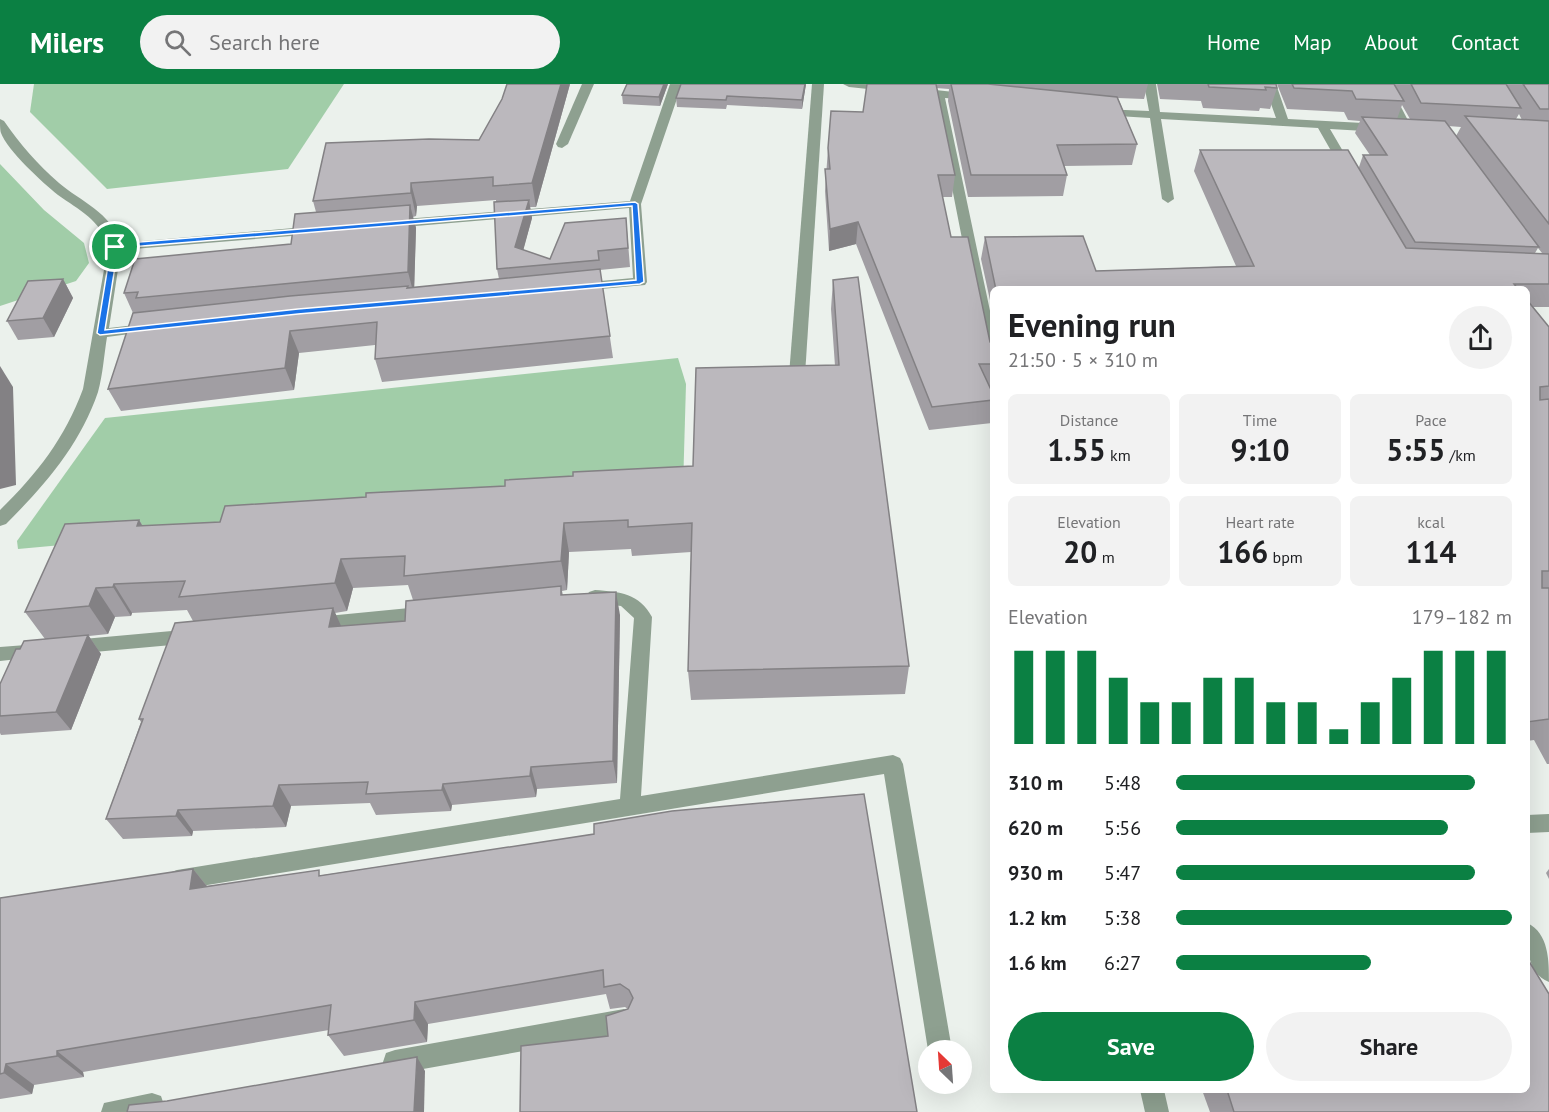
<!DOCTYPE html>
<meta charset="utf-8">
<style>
body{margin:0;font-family:"PT Sans",sans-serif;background:#f2f2f2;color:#202124;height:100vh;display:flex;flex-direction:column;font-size:22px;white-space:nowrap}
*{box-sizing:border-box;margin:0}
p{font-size:20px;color:#757577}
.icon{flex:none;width:33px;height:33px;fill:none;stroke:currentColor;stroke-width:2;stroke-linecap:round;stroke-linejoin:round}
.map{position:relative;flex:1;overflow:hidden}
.panel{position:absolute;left:990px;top:202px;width:540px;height:807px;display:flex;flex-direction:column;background:#fff;border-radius:9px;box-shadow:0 6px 24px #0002}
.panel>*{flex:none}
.needle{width:39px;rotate:335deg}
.buttons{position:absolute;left:918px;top:956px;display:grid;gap:12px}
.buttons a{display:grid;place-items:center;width:54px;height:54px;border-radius:50%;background:#fff;box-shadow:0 6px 24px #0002;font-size:30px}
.pin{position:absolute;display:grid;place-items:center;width:51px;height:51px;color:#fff;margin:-26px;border:3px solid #fff;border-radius:50%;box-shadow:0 2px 6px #0007}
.round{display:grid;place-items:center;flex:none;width:63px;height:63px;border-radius:32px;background:#f2f2f2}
.summary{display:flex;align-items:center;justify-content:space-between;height:102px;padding:0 18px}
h1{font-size:33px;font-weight:700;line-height:45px}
.metrics{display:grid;grid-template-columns:repeat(3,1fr);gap:9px;height:102px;padding:6px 18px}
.metrics div{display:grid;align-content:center;border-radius:9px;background:#f2f2f2;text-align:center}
.metrics b{font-size:30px;font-weight:700}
.metrics small{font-size:16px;font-weight:400}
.metrics p{font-size:16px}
.chart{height:168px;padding:12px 18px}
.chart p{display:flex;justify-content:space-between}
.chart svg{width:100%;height:108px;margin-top:6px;stroke:#0b8043;stroke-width:6}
.cta{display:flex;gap:12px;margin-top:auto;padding:12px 18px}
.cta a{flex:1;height:69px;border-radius:36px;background:#0b8043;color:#fff;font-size:24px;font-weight:700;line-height:69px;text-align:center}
.cta a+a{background:#f2f2f2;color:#202124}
ul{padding:0 18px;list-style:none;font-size:20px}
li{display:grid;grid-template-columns:96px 72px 1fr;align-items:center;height:45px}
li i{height:15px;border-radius:8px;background:#0b8043}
header{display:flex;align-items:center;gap:36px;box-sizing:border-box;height:84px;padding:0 30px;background:#0b8043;color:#fff}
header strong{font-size:28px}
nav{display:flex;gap:33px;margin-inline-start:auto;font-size:21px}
.search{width:420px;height:54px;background:#f2f2f2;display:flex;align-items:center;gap:15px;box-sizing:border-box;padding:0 21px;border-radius:33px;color:#757577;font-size:22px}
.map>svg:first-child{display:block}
</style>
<header>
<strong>Milers</strong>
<div class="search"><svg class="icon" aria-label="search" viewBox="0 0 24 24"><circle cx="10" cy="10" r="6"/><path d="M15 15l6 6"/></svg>Search here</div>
<nav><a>Home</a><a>Map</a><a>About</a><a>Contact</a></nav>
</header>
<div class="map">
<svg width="1549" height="1028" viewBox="0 0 1549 1028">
<rect width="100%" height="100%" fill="#ebf1ec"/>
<!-- green -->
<g fill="#a1cda8">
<path d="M34 0H344L288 85 107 105 30 28Z"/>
<path d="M0 80 44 126 84 159 89 179 76 197 0 222Z"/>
<path d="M678 274 686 300 683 404 18 465 17 457 105 334Z"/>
</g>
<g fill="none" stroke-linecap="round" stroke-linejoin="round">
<!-- minor -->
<g fill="#8ea090" fill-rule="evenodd">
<path d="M582 0H594L568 60 562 64 558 63 556 60Z"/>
<path d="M670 0H682L641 120 647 198 645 201 579 207 572 203 579 199 633 194 629 124 392 144 385 140 392 136 630 117Z"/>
<path d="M812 0H824L805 291 797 296 789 291Z"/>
<path d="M843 0H881L972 10 978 13 972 16 945 14 993 241V282L986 277 934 12 849 3Z"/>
<path d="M1144 0H1156L1160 28 1276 34 1264 0H1276L1288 35 1382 40 1388 44 1382 48 1330 45 1354 86 1348 90 1342 86 1318 44 1161 35 1174 115 1168 119 1162 115 1150 34 1101 31 1095 28 1101 25 1149 27Z"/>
<path d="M1377 0H1389L1413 46 1411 48H1403Z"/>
<path d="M0 35 4 37C20 60 37 80 59 99 80 117 112 129 120 159L316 142 323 146 316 150 121 166 109 244 152 239 159 243 152 247 107 253C104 271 103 290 98 308 80 361 45 401 6 440L0 442V426C37 390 65 354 83 305L108 163C101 136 79 126 58 111 43 99 7 66 1 49 0 46 0 40 0 35Z"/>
<path d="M595 506C620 508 639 509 652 533L641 712 893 671 900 674 903 680 952 966H928L884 690 177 806 169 803 166 796 169 789 177 786 620 715 634 534 621 522 589 518 586 513 589 508Z"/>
<path d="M430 522 436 524 439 529 436 534 430 536 317 547 311 545 308 540 311 535 317 533Z"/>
<path d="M194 545 201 547 203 552 201 557 194 559 72 570 65 568 63 563 65 558 72 556Z"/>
<path d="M39 560 46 562 48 567 46 572 0 577V563Z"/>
<path d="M1549 730V748L1527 749V731Z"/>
<path d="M1527 839C1549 849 1549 877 1549 898 1526 889 1527 861 1527 839Z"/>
<path d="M624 925 632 929 636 937 632 945 624 949 395 990 386 987 383 978 386 969 395 966Z"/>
<path d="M1140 1006H1164L1169 1028H1145Z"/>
<path d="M152 1009 161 1012 164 1021 161 1028H101L104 1019Z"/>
</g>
</g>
<!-- wall -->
<g fill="#a19ea3" fill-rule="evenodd">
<path d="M570 0 536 123H530L532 134 523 166 550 175 626 134 630 183 600 186 613 274 382 298 375 275V261L299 269 294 306 121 327 108 305 133 229 124 209 291 160 316 128 313 117 479 56ZM496 116 497 185 499 195 414 204 416 144 413 133 416 132 417 122Z"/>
<path d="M668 0 660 22 623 20 622 11Z"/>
<path d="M681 0H806L802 25 727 21 726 25 677 23 676 14Z"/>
<path d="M867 0H1148L1144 15 1118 14 1137 60 1132 81 1064 82 1067 91 1063 112 968 113 948 17 949 5 936 4 955 91 952 113H942L951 153 990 258 993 260V303H990L993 310V332L992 339 929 346 856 160 829 167 825 107 828 64 863 28Z"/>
<path d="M1157 0H1276L1277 4 1270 25 1260 24 1259 27 1203 24 1201 17 1160 15Z"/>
<path d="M1277 0H1549V223H1533L1549 243V680H1547L1534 656 1527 657V206H993V230L981 175 985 153 1096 187 1236 182 1194 87 1200 66 1359 83 1363 71H1370L1355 49 1360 37 1348 36 1344 28 1287 25ZM1402 21 1410 35H1397ZM1519 30 1522 36 1516 35ZM1448 42 1461 43 1456 52ZM1538 164 1542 169H1535Z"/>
<path d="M63 195 73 214 54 253 18 256 7 237Z"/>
<path d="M833 196 909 582 905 610 691 616 688 587 691 468 632 472 631 465 569 468 567 506 562 507 563 511 620 531 617 699 537 705 536 713 452 721 451 727 376 731 370 719 291 722 286 743 193 747 192 752 123 755 106 735 141 638 139 635 193 537 187 526 132 529 131 532 115 533 108 550 89 552 101 570 71 646 1 651 0 649V600L20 565 45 555 25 528 139 436 143 442 220 438 366 413 505 402 573 392 693 382 835 282 831 225ZM408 501 413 516 405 537 341 542 335 529 347 527 353 504Z"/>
<path d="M864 710 608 952 628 925 625 923 610 925 606 910 428 940 427 958 344 972 328 951 329 946 83 988 84 993 34 1001 32 1010 0 1015V814L193 785 207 802 323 791Z"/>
<path d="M1549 785V795L1546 789Z"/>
<path d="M1202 1006H1527L1549 1028H1210Z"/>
</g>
<!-- shaded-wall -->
<g fill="#838184">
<path d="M561 0H570L536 123 532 99Z"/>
<path d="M664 0H668L660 22 659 13Z"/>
<path d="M805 0H806L802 25V16Z"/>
<path d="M411 99 417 122 416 132 411 109Z"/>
<path d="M529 116 532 134 519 182 515 163Z"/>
<path d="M410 121 416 144 414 211 408 188Z"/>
<path d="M858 138 856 160 829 167 830 145Z"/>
<path d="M63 195 73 214 54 253 43 234Z"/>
<path d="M290 247 299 269 294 306 285 284Z"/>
<path d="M0 282 13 303 16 401 0 405Z"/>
<path d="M139 436 156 466 137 442Z"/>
<path d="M564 439 569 468 567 506 561 477Z"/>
<path d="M341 475 353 504 347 527 335 499Z"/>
<path d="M114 500 132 529 131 532 113 503Z"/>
<path d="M96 504 115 533 108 550 89 522Z"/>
<path d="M616 508 620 531 617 699 613 677Z"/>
<path d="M333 524 343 546 329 543Z"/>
<path d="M88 551 101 570 71 646 56 628Z"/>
<path d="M531 683 537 705 536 713 530 692Z"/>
<path d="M443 700 452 721 451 727 442 706Z"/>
<path d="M279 701 291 722 286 743 273 722Z"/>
<path d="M178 726 193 747 192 752 176 732Z"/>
<path d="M193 785 213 810 190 805Z"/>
<path d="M415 918 428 940 427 958 414 936Z"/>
<path d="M57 967 83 988 84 993 57 972Z"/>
<path d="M417 973 425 987 424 1028H414Z"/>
<path d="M6 980 34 1001 32 1010 4 989Z"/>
</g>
<!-- building -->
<g fill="#bbb8bd" stroke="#838184" stroke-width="1.5">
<path d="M507 0H561L532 99 493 102V93L411 99V109L313 117 326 59 429 55 479 56 502 15Z"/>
<path d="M627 0H664L659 13 622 11Z"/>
<path d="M681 0H805L802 16 727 12 726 16 676 14Z"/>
<path d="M867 0H936L955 91H938L951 153H968L990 258 993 260V280H979L993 310V316L932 323 858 138 830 145 825 85H830L828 64 831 27 863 28Z"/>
<path d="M951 0H988L1117 13 1137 60 1057 61 1067 91H971Z"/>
<path d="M1208 0H1276L1277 4 1265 3 1266 6 1209 3Z"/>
<path d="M1292 0H1394L1404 17 1356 15 1352 7 1294 4Z"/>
<path d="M1411 0H1506L1521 24 1421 19Z"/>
<path d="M1523 0H1549V25H1540Z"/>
<path d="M1465 32 1549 37V140Z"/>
<path d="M1362 33 1445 37 1539 163 1415 158 1363 71H1387Z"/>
<path d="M1200 66H1348L1406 164 1549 170V200H1514L1519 206H996L985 153 1083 152 1096 187 1254 182Z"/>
<path d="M529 116 515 163 550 175 565 139 626 134 628 164 598 167 599 176 497 185 494 118Z"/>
<path d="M410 121 408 188 136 214 138 208 124 209 135 175 291 160 295 130Z"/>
<path d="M600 185 610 252 375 275 377 238 290 247 285 284 108 305 133 229 290 212 408 202 407 204Z"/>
<path d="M858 193 909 582 688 587 692 439 628 443V436L564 439 561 477 404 492 405 472 341 475 335 499 179 513 185 497 114 500 113 503 96 504 89 522 25 528 65 440 139 436 137 442 220 438 225 422 366 413V409L505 402V396L573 392V388L693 382 696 284 839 281 833 196Z"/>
<path d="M63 195 43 234 7 237 28 197Z"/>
<path d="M1527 216 1549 243V302L1540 303V316L1549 315V487H1542V504H1549V635L1527 638Z"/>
<path d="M561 502V511L616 508 613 677 531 683 530 692 443 700 442 706 366 710 368 698 279 701 273 722 178 726 176 732 106 735 143 635H139L175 539 333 524 329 543 405 537 406 517Z"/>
<path d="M88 551 56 628 0 632V600L16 565H20L24 557Z"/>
<path d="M864 710 917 1028H520L521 962 608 952 606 932 628 925 633 914 629 906 620 900 604 903 603 886 415 918 414 936 328 951 331 921 57 967V972L6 980 4 989 0 990V814L193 785 190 805 319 786V792L594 750V740L672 727Z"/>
<path d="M1527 874 1549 910V1028H1234L1227 1006H1527Z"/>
<path d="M417 973 414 1028H127L129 1021 167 1017Z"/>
</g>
<!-- route -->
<path fill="#1a73e8" stroke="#fff" stroke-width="1.5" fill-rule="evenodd" d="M635 118 638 120 644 198 640 200 298 230 100 251 97 249 111 163 115 160ZM632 122 636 196 298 225 105 246 118 164Z"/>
</svg>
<div class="buttons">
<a><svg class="needle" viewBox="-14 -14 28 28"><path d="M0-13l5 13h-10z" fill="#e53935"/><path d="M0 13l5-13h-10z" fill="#757577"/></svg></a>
</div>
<div class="pin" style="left:115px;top:163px;background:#1e9e55"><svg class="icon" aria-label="arrive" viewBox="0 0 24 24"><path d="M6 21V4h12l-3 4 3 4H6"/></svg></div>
<section class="panel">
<div class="summary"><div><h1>Evening run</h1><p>21:50 · 5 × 310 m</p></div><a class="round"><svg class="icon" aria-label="share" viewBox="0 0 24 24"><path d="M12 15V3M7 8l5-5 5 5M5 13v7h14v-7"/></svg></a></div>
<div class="metrics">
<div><p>Distance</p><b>1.55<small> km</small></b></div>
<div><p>Time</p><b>9:10</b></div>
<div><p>Pace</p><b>5:55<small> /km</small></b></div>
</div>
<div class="metrics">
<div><p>Elevation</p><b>20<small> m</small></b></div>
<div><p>Heart rate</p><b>166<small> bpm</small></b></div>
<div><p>kcal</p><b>114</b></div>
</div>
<div class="chart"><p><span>Elevation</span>179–182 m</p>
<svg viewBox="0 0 160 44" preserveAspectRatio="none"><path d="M5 44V6M15 44V6M25 44V6M35 44V17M45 44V27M55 44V27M65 44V17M75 44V17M85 44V27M95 44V27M105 44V38M115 44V27M125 44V17M135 44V6M145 44V6M155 44V6"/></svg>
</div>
<ul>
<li><b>310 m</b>5:48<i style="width:89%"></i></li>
<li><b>620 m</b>5:56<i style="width:81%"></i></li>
<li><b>930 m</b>5:47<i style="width:89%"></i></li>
<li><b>1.2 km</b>5:38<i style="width:100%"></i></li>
<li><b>1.6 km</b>6:27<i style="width:58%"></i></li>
</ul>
<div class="cta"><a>Save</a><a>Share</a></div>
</section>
</div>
